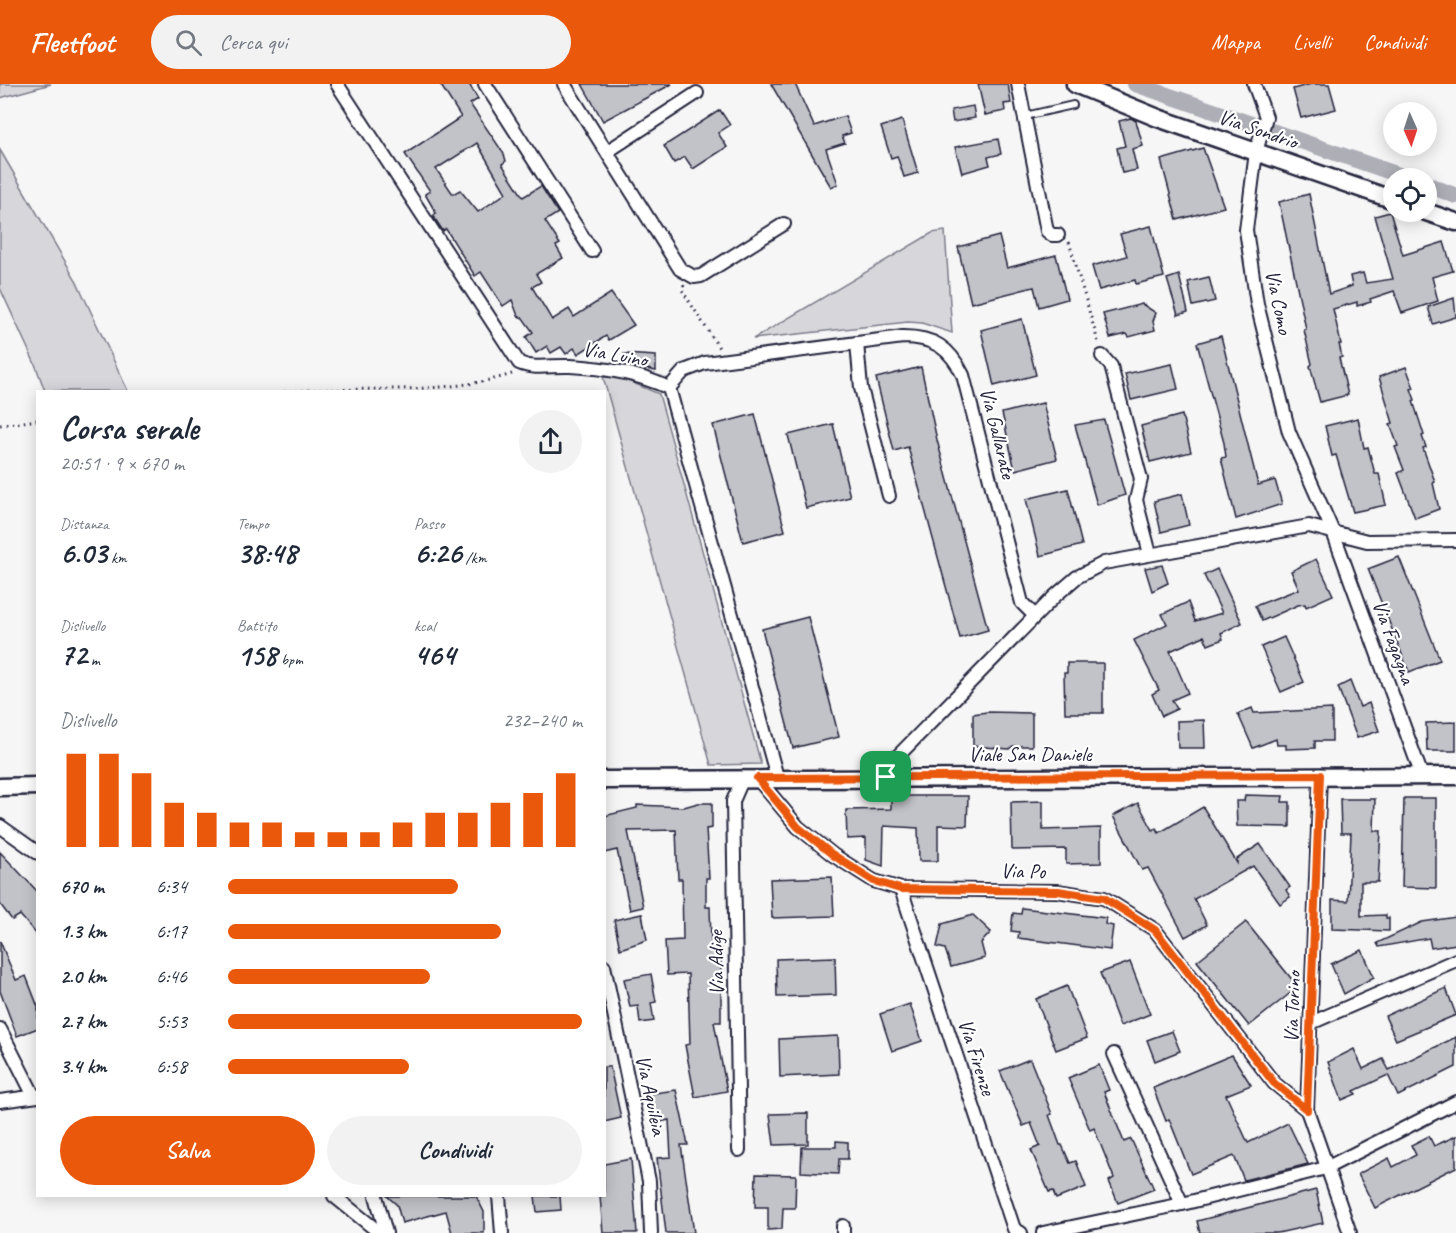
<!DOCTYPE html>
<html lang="it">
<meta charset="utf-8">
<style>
body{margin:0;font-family:Caveat,sans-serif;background:#f2f2f3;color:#1f2937;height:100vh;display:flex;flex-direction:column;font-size:22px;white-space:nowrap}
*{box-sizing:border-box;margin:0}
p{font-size:20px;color:#747a83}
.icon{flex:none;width:33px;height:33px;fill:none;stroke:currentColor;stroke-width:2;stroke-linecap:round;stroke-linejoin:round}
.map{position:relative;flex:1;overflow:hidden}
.panel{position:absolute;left:36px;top:306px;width:570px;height:807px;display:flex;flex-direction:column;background:#fff;border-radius:0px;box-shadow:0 3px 15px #0003}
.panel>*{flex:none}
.needle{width:39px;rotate:177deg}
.controls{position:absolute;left:1383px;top:18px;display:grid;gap:12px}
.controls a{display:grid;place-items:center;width:54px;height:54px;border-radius:50%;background:#fff;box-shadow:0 3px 15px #0003;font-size:30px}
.pin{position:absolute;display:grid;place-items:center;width:51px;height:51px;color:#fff;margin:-26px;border-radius:12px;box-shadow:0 3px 9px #0006}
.round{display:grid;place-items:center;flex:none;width:63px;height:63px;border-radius:32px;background:#f2f2f3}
.head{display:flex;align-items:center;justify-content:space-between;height:102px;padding:0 24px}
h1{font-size:33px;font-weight:700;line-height:45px}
.stats{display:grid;grid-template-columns:repeat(3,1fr);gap:9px;height:102px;padding:6px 24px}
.stats div{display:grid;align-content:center}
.stats b{font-size:30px;font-weight:700}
.stats small{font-size:16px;font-weight:400}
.stats p{font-size:16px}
.chart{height:168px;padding:12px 24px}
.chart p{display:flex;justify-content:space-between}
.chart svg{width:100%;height:108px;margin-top:6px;stroke:#ea580c;stroke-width:6}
.action{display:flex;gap:12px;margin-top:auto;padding:12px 24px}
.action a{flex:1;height:69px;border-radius:36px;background:#ea580c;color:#fff;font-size:24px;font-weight:700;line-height:69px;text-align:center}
.action a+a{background:#f2f2f3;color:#1f2937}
ul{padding:0 24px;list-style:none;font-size:20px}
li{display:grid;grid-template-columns:96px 72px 1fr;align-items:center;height:45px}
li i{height:15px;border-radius:8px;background:#ea580c}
header{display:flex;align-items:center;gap:36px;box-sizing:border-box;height:84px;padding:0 30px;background:#ea580c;color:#fff}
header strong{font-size:28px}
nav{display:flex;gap:33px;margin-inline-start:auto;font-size:21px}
.search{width:420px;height:54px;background:#f2f2f3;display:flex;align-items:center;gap:15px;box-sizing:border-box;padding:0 21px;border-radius:33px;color:#747a83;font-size:22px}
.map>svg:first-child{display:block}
</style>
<header>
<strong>Fleetfoot</strong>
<div class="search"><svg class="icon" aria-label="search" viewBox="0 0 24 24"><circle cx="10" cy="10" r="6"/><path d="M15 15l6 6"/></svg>Cerca qui</div>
<nav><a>Mappa</a><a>Livelli</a><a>Condividi</a></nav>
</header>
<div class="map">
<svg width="1456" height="1149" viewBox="0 0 1456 1149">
<rect width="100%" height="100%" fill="#f6f6f7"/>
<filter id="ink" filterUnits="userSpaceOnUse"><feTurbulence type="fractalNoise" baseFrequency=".0167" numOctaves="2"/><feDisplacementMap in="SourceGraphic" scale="12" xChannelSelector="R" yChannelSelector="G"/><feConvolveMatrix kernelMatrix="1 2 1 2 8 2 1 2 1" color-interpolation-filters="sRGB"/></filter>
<g filter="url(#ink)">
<!-- green -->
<g fill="#d7d7db" stroke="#7c7c8b" stroke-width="1.5">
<path d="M0 0H51L0 14Z"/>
<path d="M0 66 76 196 128 307H45L35 280 0 204Z"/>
<path d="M945 147 952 249 922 239 908 238 753 255 932 149Z"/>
<path d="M603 293H619L659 310 761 680 711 681Z"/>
</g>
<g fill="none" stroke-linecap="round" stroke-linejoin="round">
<!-- canal -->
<g stroke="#aeaeb7" stroke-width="16">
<path d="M1135 0 1408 94"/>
<path d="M1426 100 1456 112"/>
</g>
</g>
<!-- building -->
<g fill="#c2c2c9" stroke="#22223b" stroke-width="1.5" fill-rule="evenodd">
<path d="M440 0H469L478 15 470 20 504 70 506 77 502 80 523 113 541 102 558 129 545 137 560 160 556 162 563 174 536 190 541 198 532 203 552 236 569 225 574 233 611 209 634 241 609 256 606 252 578 270 574 264 566 270 561 263 551 269 547 262 536 269 526 253 533 248 523 234 518 232 512 216 503 222 481 188 475 192 446 145 443 147 433 132 436 129 425 110 430 107 405 70 461 33ZM477 59 506 109 478 128 460 106 453 110 436 85Z"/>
<path d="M582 0H672L603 37Z"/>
<path d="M771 0H795L814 42 845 32 851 49 842 52 845 59 826 65 838 100 831 103Z"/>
<path d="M978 0H1008L1011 19 1004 20 1005 27 985 31Z"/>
<path d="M1311 0H1329L1336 25 1301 34 1293 5Z"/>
<path d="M973 22 975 34 953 38 951 26Z"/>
<path d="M720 26 730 41 718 49 727 63 693 85 685 73 674 79 664 62Z"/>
<path d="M1131 34 1136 37 1143 62 1132 65 1137 86 1122 89 1117 64 1125 62 1119 37Z"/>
<path d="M902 36 918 89 904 93 897 72 891 74 881 43Z"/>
<path d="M998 55 1001 70 988 73 990 81 962 89 955 63Z"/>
<path d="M1203 64 1224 123 1177 136 1161 76Z"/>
<path d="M1309 110 1329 210 1352 202 1350 192 1363 189 1366 199 1393 195 1375 132 1390 128 1403 171 1444 158 1453 187 1432 193 1438 217 1402 229 1394 207 1370 215 1371 218 1357 222V218L1333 225 1341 260H1339L1342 273 1339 274 1348 311 1320 318 1310 282 1312 280 1304 246 1306 245 1279 118Z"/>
<path d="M1151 142 1164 193 1136 200 1135 196 1099 206 1092 182 1127 172 1120 150Z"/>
<path d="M999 152 1007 184 1056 171 1067 215 1039 223 1034 203 971 219 958 163Z"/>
<path d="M1179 191 1188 228 1178 231 1167 195Z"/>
<path d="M1209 193 1215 217 1193 222 1188 198Z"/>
<path d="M1454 214 1456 233 1433 240 1428 223Z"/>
<path d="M1142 220 1156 229 1153 237 1155 246 1129 253 1127 250 1110 254 1103 230Z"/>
<path d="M1022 235 1036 291 994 302 981 246Z"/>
<path d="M1221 252 1258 401 1275 396 1282 420 1236 435 1221 374 1226 373 1224 359 1197 259Z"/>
<path d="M624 270 656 272V287L622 280Z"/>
<path d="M1172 280 1178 305 1131 316 1125 290Z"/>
<path d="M921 283 937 356 988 546 960 554 908 363 894 367 876 294Z"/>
<path d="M1406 283 1414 304 1411 305 1415 316 1413 317 1424 351 1422 352 1426 363 1423 364 1435 398 1433 399 1439 425 1415 434 1398 389 1404 386 1395 363 1398 362 1390 340 1393 339 1379 293Z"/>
<path d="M1043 319 1057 375 1015 386 1002 329Z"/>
<path d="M755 330 785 447 743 458 713 341Z"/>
<path d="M1182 331 1191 368 1150 378 1141 342Z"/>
<path d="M1358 334 1364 364 1368 363 1375 390H1379L1386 421 1353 428 1336 371 1332 372 1325 342Z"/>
<path d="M1104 336 1125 411 1097 421 1075 341Z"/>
<path d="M833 340 850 413 806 424 788 351Z"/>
<path d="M1068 405 1082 461 1040 472 1026 415Z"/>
<path d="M1182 410 1189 441 1161 448 1154 417Z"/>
<path d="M1399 473 1440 576 1409 588 1368 485Z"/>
<path d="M1316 475 1333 511 1306 523 1305 520 1298 521 1262 537 1255 522 1299 505 1291 487Z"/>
<path d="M1162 481 1168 499 1152 507 1145 484Z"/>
<path d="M1217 485 1242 539 1221 549 1223 555 1208 561 1204 552 1170 567 1188 609 1172 616 1177 625 1162 632 1152 610 1159 606 1134 556 1167 540 1162 530 1188 518 1195 537 1222 529 1204 491Z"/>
<path d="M808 533 839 653 793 664 762 545Z"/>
<path d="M1284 553 1304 598 1281 608 1261 563Z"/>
<path d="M1067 579H1103V629H1065L1064 589H1067Z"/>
<path d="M1350 597 1360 623 1369 619 1379 647 1357 654 1338 603Z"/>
<path d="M1252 624 1254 629 1332 625V657H1315V664L1286 665V661H1277L1276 655 1253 664 1238 630Z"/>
<path d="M987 628 1032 629V662H1013L1009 665 973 662V630Z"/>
<path d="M1204 636 1205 664H1178L1177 637Z"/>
<path d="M1456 638V667H1427L1426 639Z"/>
<path d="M1245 711 1283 712 1282 718H1290V743L1237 742 1236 717H1244Z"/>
<path d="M906 712H968L967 742 938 741V777H919L918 744 884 742 883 782 866 776V754L847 755 846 726 891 725V713Z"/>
<path d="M1404 714H1436V804L1402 803Z"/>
<path d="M1340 715H1375L1374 747H1381L1378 798H1361V832L1386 831V834H1389V847L1332 845V816L1348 817 1351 749H1341Z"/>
<path d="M1043 717V746L1101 744V779L1066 780V765L1012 766 1011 718Z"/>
<path d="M698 719H712V744L706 745 709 794H706V823H710L711 857H721V938H714L727 1007 695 1013 685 961 690 960 688 890 667 891 665 857 683 856 682 795H678L676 746 628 747 643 823 630 826 617 766 604 769V732L637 724V721L684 723Z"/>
<path d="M1138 719 1153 746 1156 744 1159 749 1203 723 1237 779V775L1260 760 1290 803 1286 806 1290 813 1280 820 1253 782 1194 815 1207 841 1185 853 1148 784 1142 786 1113 732Z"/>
<path d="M0 768 38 808V852L20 831 12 836 0 820Z"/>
<path d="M832 793 834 832 772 834 770 795Z"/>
<path d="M1022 824 1106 834 1105 840 1113 842 1110 866 1018 854 1019 848 1011 847 1013 829 1021 830Z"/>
<path d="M642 830 647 856 620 865 614 836Z"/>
<path d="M973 831 991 848 981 859 985 874 951 883 945 865 937 863 942 840Z"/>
<path d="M1456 833V860L1431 864 1429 854 1379 863 1377 859 1422 838Z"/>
<path d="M1246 838 1298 903 1249 942 1197 877Z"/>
<path d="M0 857 16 896 26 892 38 923V944L17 952 0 907Z"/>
<path d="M1362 866 1374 893 1344 910 1331 880Z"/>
<path d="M835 873 836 911 777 913 776 875Z"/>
<path d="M1130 878 1150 930 1120 942 1100 889Z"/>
<path d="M651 890 656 918 651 919 654 937 640 939 638 922 630 923 624 895Z"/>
<path d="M1067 902 1087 954 1056 966 1036 915Z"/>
<path d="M1446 904 1456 931 1396 956 1385 932Z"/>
<path d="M910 920 922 957 892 967 880 930Z"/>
<path d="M1172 947 1180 967 1155 977 1147 956Z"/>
<path d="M838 952 839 990 780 993 779 955Z"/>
<path d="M1456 953V983L1398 1012 1388 991 1354 1007 1356 1010 1342 1016 1328 978 1354 965 1363 985 1383 975 1389 986Z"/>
<path d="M1232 971 1251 1001 1226 1011 1248 1059 1288 1039 1308 1080 1244 1096 1234 1072 1191 1090 1169 1035 1166 1037 1153 1004Z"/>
<path d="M1030 975 1052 1030 1049 1031 1060 1061H1062L1070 1079 1076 1077 1086 1103 1056 1115 1053 1107 1049 1108 1031 1066 1040 1062 1031 1039 1023 1042 1000 987Z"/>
<path d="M1099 981 1109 1006 1104 1008 1124 1058 1131 1055 1154 1105 1118 1119 1109 1097 1114 1094 1094 1044 1090 1046 1068 994Z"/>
<path d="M604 983H610L621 1034 604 1038Z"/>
<path d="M676 1006 688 1061H681L694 1149H666L657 1074 671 1073 669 1036 655 1039 654 1032 651 1033 647 1010Z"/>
<path d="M808 1029V1060L774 1061 770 1030Z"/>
<path d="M1429 1052 1434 1062 1456 1052V1083L1375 1124 1358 1090 1389 1074 1393 1083 1416 1071 1411 1061Z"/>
<path d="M836 1057 848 1058V1075H839L838 1090 801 1088 802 1063H836Z"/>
<path d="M631 1075 637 1149H603L600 1112H604V1080Z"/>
<path d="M756 1090 796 1091 795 1124H783L782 1145 768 1146V1123H755Z"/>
<path d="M1316 1106 1323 1139 1278 1149H1200L1197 1137Z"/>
<path d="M387 1112H476L484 1128V1149H452L446 1127 402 1139 397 1121Z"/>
<path d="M535 1112H560L561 1126 537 1128Z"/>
</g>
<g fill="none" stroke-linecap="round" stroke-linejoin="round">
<defs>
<path id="service" d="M1025 32 1073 21"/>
<g id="minor">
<path d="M337 0 519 279C535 286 553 281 570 282 606 284 637 289 669 304L777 693"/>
<path d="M485 0 592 167"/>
<path d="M564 0 680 185 694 193 701 192 784 140"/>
<path d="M1018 0 1047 147 1052 151H1058"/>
<path d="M1254 0 1266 33 1256 68 1246 146 1257 220 1289 348 1333 448 1422 692"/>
<path d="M608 67 697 9"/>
<path d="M857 259 861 304 889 412"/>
<path d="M1102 272 1111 282 1141 395 1136 416 1150 470"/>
<path d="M669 304 684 287 705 279 903 253C934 253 950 264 963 291L1022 519 1035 532"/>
<path d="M1320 691 1307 1026 1350 1149"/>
<path d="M886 693 887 683 1055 512 1077 493 1104 479 1309 442 1367 457 1456 456"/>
<path d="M757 694 798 743 833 771 874 797 901 805 1057 807 1104 814 1155 846 1274 999 1307 1026"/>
<path d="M0 742 38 769"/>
<path d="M901 805 1014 1145 1021 1149"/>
<path d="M604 882 649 1097 651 1149"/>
<path d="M1311 939 1456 876"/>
<path d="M0 945 34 1012"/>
<path d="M1114 970 1182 1120"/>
<path d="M0 1017 38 1012"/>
<path d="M739 1066 733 717 743 694"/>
<path d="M334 1112 380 1149"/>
<path d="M376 1112 386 1149"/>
<path d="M499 1112 502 1149"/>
<path d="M843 1149V1142"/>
<path d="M1043 1149 1182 1120 1326 1084 1456 1018"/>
</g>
<g id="tertiary">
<path d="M1075 0 1158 34 1394 116"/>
<path d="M1426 128 1456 138"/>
<path d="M604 696 1456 692"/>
<path d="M0 703 38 702"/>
</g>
</defs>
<!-- service casing -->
<use href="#service" stroke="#22223b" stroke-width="10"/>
<!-- minor casing -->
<use href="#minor" stroke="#22223b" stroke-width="16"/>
<!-- tertiary casing -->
<use href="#tertiary" stroke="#22223b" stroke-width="21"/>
<!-- path -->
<g stroke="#22223b" stroke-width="3" stroke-dasharray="1.5 4.5" stroke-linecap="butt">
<path d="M1069 158 1099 261"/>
<path d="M684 201 682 206 719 264"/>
<path d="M284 308C359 301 439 313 512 290"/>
<path d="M0 341 38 336"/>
</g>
<!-- service -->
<use href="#service" stroke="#fff" stroke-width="6"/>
<!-- minor -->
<use href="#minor" stroke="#fff" stroke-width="12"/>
<!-- tertiary -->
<use href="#tertiary" stroke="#fff" stroke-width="16"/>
</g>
</g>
<g fill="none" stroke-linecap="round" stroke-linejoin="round" filter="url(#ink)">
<defs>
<path id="route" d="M1320 691 1307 1026 1274 999 1155 846 1104 814 1058 807 900 805 874 797 833 771 798 743 757 694Z"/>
</defs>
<!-- route casing -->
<use href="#route" stroke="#fff" stroke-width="12"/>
<!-- route -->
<use href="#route" stroke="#ea580c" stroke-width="8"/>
</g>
<g text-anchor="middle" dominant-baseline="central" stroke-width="4.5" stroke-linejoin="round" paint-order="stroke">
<!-- street labels -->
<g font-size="21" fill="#22223b" stroke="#fff">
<text transform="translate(1258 45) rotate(19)">Via Sondrio</text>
<text transform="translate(1279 218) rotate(78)">Via Como</text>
<text transform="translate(615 270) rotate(10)">Via Luino</text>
<text transform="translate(998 349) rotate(76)">Via Gallarate</text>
<text transform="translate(1394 558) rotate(70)">Via Fagagna</text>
<text x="1030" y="670">Viale San Daniele</text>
<text transform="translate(1023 787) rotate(1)">Via Po</text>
<text transform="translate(716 879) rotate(-91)">Via Adige</text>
<text transform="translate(1292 923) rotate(-88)">Via Torino</text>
<text transform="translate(977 973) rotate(72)">Via Firenze</text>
<text transform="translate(651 1011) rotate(78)">Via Aquileia</text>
</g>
</g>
</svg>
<div class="controls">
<a><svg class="needle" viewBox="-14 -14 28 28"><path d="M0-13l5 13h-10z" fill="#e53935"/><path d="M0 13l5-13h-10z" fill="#747a83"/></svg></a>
<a><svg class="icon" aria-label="locate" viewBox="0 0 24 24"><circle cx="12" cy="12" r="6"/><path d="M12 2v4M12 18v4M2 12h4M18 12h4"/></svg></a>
</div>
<div class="pin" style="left:886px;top:693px;background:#1e9e55"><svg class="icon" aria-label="arrive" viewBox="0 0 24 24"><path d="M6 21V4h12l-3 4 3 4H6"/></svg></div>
<section class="panel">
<div class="head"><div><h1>Corsa serale</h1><p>20:51 · 9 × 670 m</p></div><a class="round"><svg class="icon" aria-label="share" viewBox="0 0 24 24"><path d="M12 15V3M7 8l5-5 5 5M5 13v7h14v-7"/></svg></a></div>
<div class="stats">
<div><p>Distanza</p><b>6.03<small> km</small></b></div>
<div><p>Tempo</p><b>38:48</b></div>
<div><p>Passo</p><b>6:26<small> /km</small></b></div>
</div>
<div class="stats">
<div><p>Dislivello</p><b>72<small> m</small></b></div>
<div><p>Battito</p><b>158<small> bpm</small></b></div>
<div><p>kcal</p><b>464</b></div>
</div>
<div class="chart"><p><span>Dislivello</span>232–240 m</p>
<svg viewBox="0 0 160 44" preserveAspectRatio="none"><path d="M5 44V6M15 44V6M25 44V14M35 44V26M45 44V30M55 44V34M65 44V34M75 44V38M85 44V38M95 44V38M105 44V34M115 44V30M125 44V30M135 44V26M145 44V22M155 44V14"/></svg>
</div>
<ul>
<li><b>670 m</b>6:34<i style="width:65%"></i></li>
<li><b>1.3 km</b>6:17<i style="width:77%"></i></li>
<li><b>2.0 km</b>6:46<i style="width:57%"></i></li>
<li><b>2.7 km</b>5:53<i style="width:100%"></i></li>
<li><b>3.4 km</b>6:58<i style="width:51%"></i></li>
</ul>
<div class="action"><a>Salva</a><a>Condividi</a></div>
</section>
</div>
